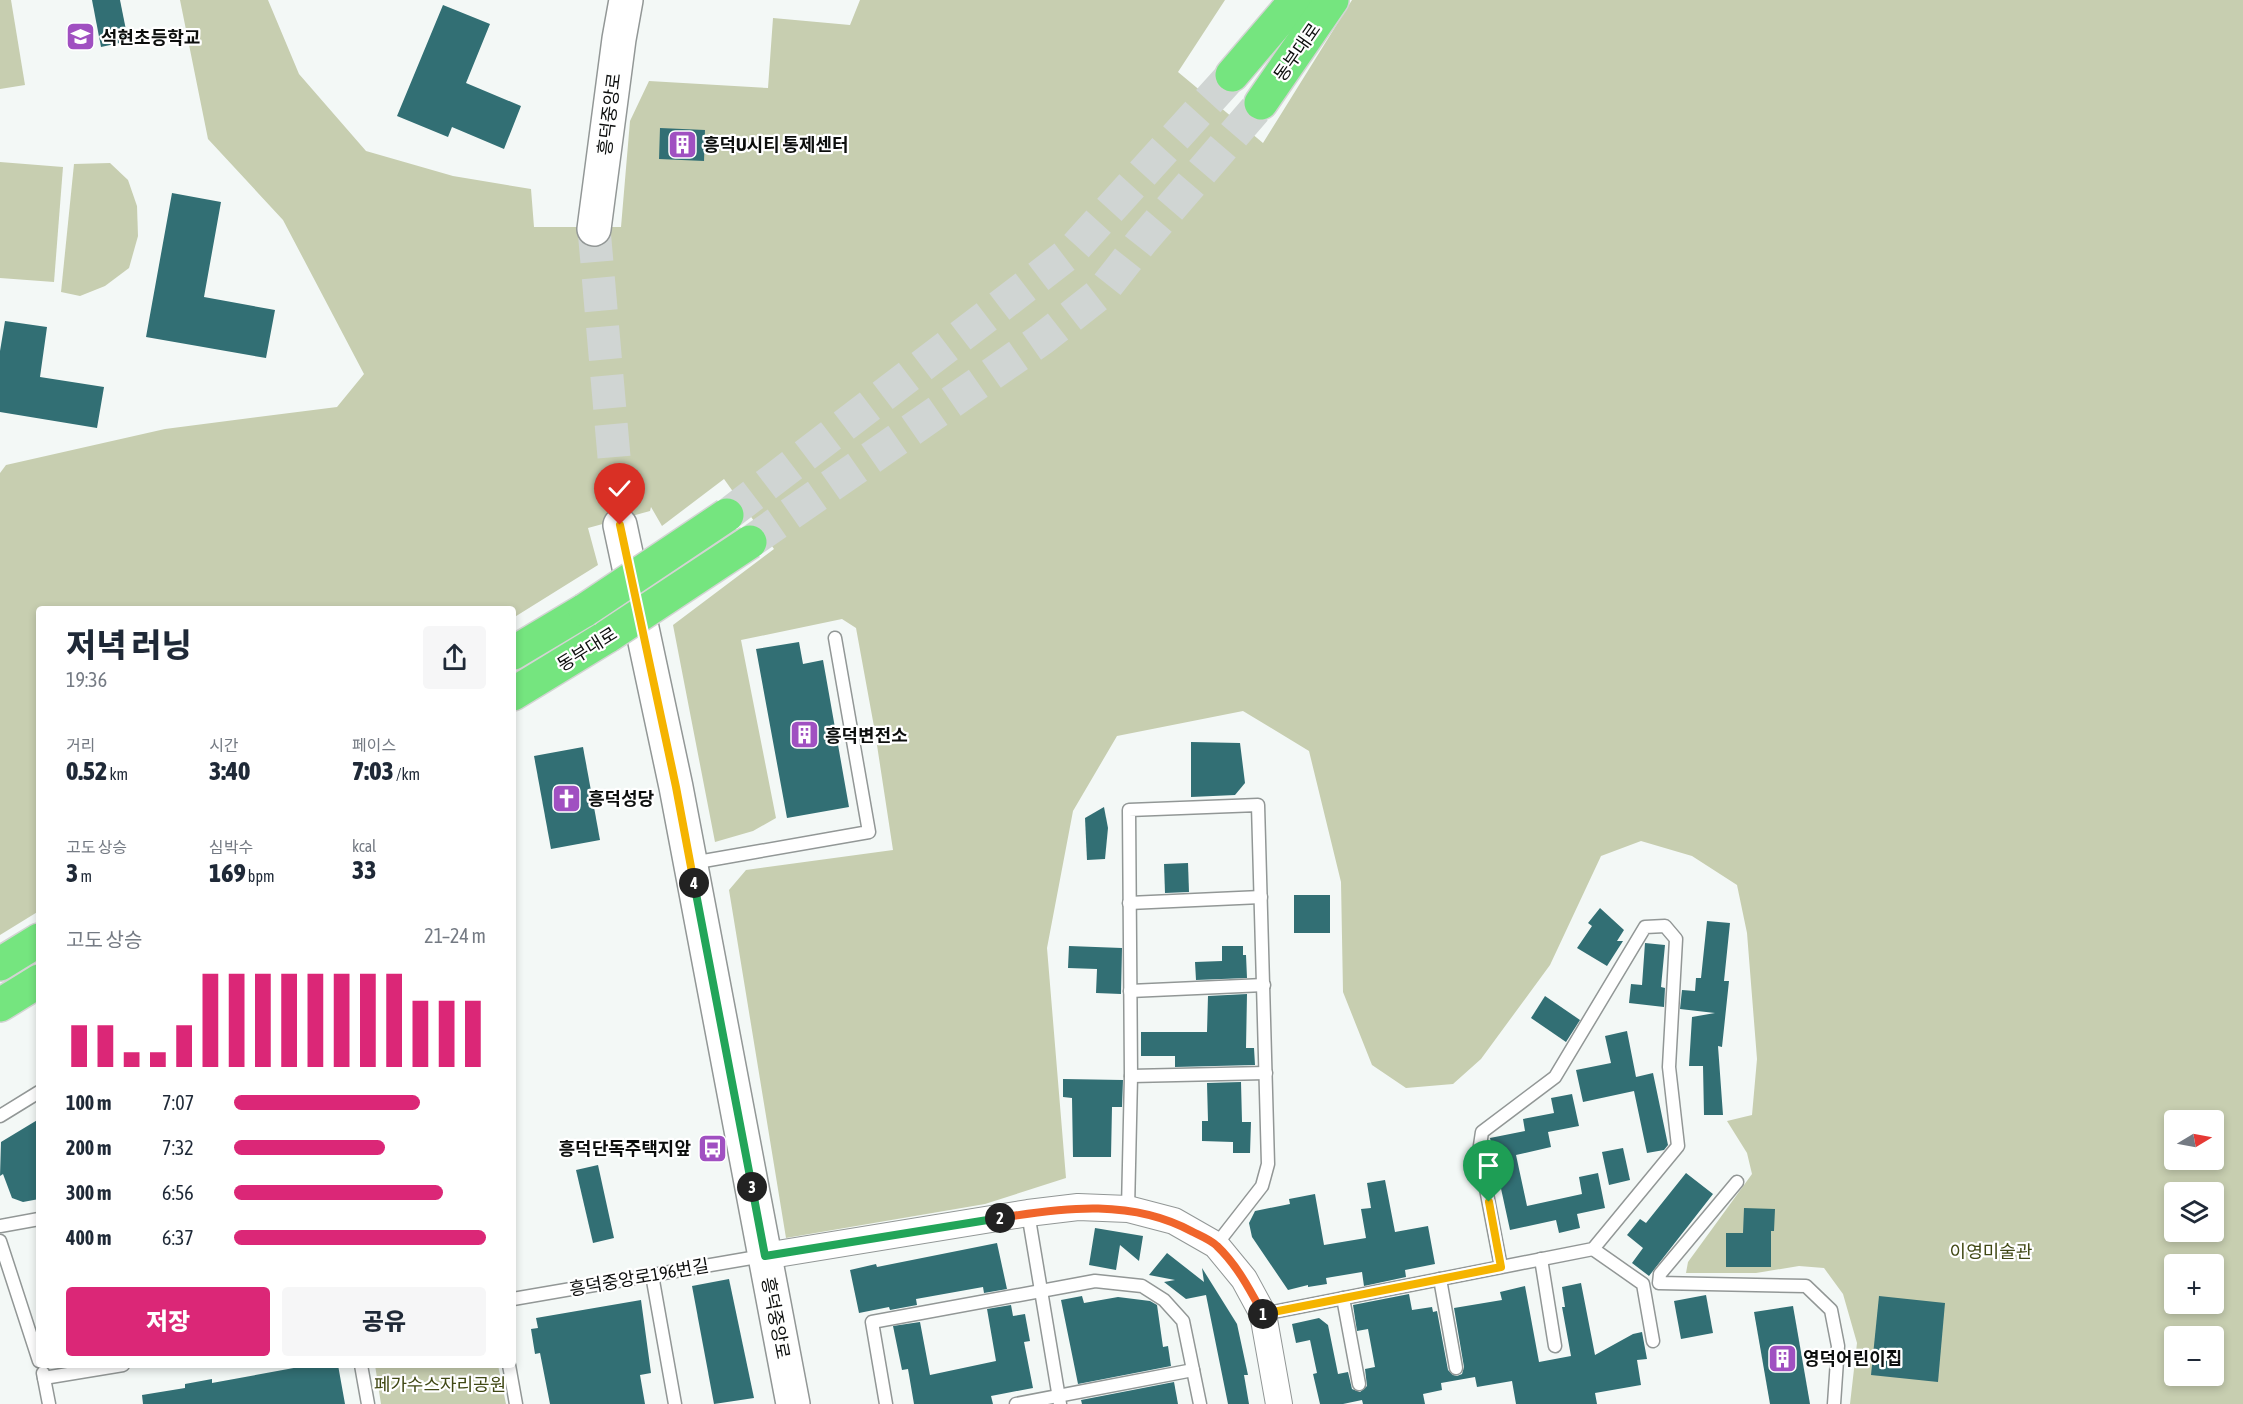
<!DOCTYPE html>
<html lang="ko">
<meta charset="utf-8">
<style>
body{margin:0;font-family:"Asap Condensed","Noto Sans KR",sans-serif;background:#f6f6f7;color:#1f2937;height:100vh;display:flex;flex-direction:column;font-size:22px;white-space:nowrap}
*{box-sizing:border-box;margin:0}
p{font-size:20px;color:#747a83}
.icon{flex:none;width:33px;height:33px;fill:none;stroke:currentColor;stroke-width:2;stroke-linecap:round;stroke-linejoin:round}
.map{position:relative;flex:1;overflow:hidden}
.side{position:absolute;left:36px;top:606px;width:480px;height:762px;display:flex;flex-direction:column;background:#fff;border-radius:6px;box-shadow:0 3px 9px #0003}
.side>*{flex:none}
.needle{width:39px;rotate:80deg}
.fabs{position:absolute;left:2164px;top:1110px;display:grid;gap:12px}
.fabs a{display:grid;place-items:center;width:60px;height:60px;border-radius:6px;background:#fff;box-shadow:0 3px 9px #0003;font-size:30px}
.pin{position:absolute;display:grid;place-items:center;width:51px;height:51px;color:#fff;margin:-62px -26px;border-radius:50% 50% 50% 0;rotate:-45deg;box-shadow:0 0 6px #0007}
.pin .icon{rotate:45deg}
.km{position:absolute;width:30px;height:30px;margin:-15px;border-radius:50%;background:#222;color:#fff;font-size:16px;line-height:30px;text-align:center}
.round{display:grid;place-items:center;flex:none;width:63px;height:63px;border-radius:6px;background:#f6f6f7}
.overview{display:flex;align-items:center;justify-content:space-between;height:102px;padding:0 30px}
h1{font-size:33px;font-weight:800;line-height:45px}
.metrics{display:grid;grid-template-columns:repeat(3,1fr);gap:9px;height:102px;padding:6px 30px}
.metrics div{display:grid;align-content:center}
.metrics b{font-size:26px;font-weight:800}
.metrics small{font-size:16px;font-weight:400}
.metrics p{font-size:16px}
.chart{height:168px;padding:12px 30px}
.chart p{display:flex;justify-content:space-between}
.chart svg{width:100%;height:108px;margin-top:6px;stroke:#db2777;stroke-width:6}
.button{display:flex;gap:12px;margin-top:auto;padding:12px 30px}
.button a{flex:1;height:69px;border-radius:6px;background:#db2777;color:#fff;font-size:24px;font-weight:800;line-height:69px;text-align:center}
.button a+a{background:#f6f6f7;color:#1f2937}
ul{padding:0 30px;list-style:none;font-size:20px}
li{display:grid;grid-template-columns:96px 72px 1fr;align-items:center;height:45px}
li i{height:15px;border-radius:8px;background:#db2777}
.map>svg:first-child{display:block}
</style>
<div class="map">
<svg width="2243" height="1404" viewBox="0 0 2243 1404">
<rect width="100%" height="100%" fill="#f3f8f6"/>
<!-- green -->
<g fill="#c7ceb0" fill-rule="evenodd">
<path d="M0 0H11L25 85 0 89Z"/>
<path d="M180 0H268L299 74 366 151 453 176 531 189 534 227H621L630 121 649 81 768 88 773 18 850 25 860 0H1225L1178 72 1263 143 1352 0H2243V1404H1850L1857 1343 1843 1294 1824 1268 1799 1266 1756 1273H1686L1688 1262 1752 1174 1747 1153 1727 1121 1752 1115 1757 1059 1747 933 1737 885 1692 856 1641 841 1601 856 1550 965 1481 1059 1453 1084 1406 1088 1372 1065 1343 992 1341 882 1309 751 1243 711 1117 736 1073 811 1047 948 1066 1178 985 1204 786 1238 729 890 746 870 893 850 875 732 856 628 842 619 741 640 776 818 753 831 715 842 673 625 774 549 724 479 662 526 651 507 650 511 588 528 598 565 513 618V609H39V911L0 935V473L6 465 165 429 337 407 364 374 283 220 208 139ZM2175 1120H2214V1160H2175ZM2175 1192H2214V1232H2175ZM2175 1264H2214V1304H2175ZM2175 1336H2214V1376H2175Z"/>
<path d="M0 162 63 167 54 282 0 278Z"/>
<path d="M110 163 128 180 137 206 138 236 129 268 105 286 80 296 61 292 74 164Z"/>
<path d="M375 1365H498L506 1404H381Z"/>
</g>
<!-- building -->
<g fill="#326f74">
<path d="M92 0H120L127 35 124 42 101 47Z"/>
<path d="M443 5 490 24 466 83 521 106 504 149 452 127 448 137 397 116Z"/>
<path d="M660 128 705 130 704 161 659 159Z"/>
<path d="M172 193 221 202 204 297 275 310 266 358 146 337Z"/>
<path d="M5 321 47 327 40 377 104 387 97 428 0 412V351Z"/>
<path d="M799 642 803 664 823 660 849 807 787 818 756 649Z"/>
<path d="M1191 742 1240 743 1245 783 1235 795 1191 797Z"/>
<path d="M583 747 600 840 551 849 534 756Z"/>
<path d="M1104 807 1108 828 1105 859 1087 860 1085 818Z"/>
<path d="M1188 863 1189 892 1165 893 1164 864Z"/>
<rect x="1294" y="895" width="36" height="38"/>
<path d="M1600 908 1624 930 1617 941H1623L1607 966 1577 948 1592 926 1588 923Z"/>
<path d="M1707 921 1730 923 1724 981H1729L1722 1047 1718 1046 1723 1115H1704L1703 1066H1689L1692 1017 1715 1013 1680 1009 1682 990 1695 991 1696 978H1701Z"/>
<path d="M1645 943 1665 945 1661 987 1665 988 1664 1007 1629 1003 1631 984 1642 985Z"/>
<path d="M1069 946 1122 948 1121 994 1096 993 1097 969 1068 968Z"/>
<path d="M1222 946H1243V955H1246L1247 978 1196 980 1195 962 1222 961Z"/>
<path d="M1247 994 1246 1048H1254L1255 1065 1175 1067V1056H1141V1032H1207L1208 996Z"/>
<path d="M1545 996 1580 1020 1566 1042 1531 1018Z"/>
<path d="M1627 1031 1636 1077 1653 1073 1668 1145 1664 1150 1647 1153 1634 1091 1583 1102 1576 1070 1611 1063 1605 1036Z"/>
<path d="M1063 1079 1123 1080 1122 1107H1112L1111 1157H1073L1072 1098 1063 1097Z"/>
<path d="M1241 1082 1242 1122H1251L1250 1153H1233V1142L1202 1141V1121H1208L1207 1083Z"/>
<path d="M1572 1094 1579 1126 1548 1132 1551 1147 1516 1155 1527 1206 1582 1194 1579 1177 1598 1173 1605 1208 1577 1214 1580 1228 1559 1233 1556 1220 1510 1230 1490 1138 1525 1131 1523 1119 1554 1113 1551 1098Z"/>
<path d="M39 1119V1199L23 1202 12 1198 3 1174 0 1176 1 1142Z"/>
<path d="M1623 1148 1630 1180 1609 1185 1602 1152Z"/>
<path d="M598 1165 614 1238 593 1243 576 1170Z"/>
<path d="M1686 1173 1713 1194 1649 1276 1632 1263 1643 1248 1627 1235 1640 1219 1646 1223Z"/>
<path d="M1385 1180 1395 1232 1428 1226 1435 1264 1405 1270 1406 1277 1364 1286 1362 1272 1326 1278 1327 1284 1308 1287V1285L1288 1290 1252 1237 1249 1223 1255 1211 1290 1204 1289 1199 1315 1194 1324 1245 1366 1238 1361 1209 1371 1208 1367 1183Z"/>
<path d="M1744 1208 1775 1209 1774 1231H1771V1267H1726V1233H1743Z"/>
<path d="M1095 1228 1143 1236 1139 1261 1120 1245 1116 1270 1089 1265Z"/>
<path d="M997 1243 1007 1289 984 1293 983 1287 916 1299 917 1305 890 1310 889 1307 859 1313 850 1270 876 1264 877 1267Z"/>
<path d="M1167 1253 1204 1282 1202 1268 1237 1324 1248 1375H1244L1249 1404H1228L1206 1295 1186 1299 1164 1282 1175 1280 1149 1275Z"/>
<path d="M729 1279 754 1398 714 1404 692 1286Z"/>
<path d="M1581 1283 1595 1355 1633 1334 1642 1332 1647 1359 1637 1360 1641 1385 1595 1393 1597 1404H1516L1512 1381 1477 1387 1475 1377 1441 1383 1442 1390 1423 1394 1425 1404H1363L1362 1400 1343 1404H1320L1313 1374 1317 1373 1310 1340 1296 1343 1292 1324 1319 1318 1328 1325 1338 1374 1348 1372 1352 1389 1360 1392 1367 1386 1365 1369 1375 1367 1368 1329 1357 1331 1353 1305 1409 1294 1412 1310 1432 1307 1433 1312 1437 1311 1448 1370 1453 1375 1457 1376 1462 1374 1464 1367 1454 1308 1502 1300 1500 1292 1525 1286 1539 1362 1571 1356 1562 1307H1565L1562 1287Z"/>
<path d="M1706 1295 1713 1333 1681 1339 1674 1301Z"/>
<path d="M1082 1296 1084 1303 1118 1297 1150 1301 1157 1305 1163 1347 1168 1346 1171 1366 1078 1384 1061 1300Z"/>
<path d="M1879 1296 1945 1303 1938 1382 1871 1375Z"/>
<path d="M641 1300 651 1373 640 1375 645 1404H550L540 1353 535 1354 531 1329 538 1328 536 1318Z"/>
<path d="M1011 1305 1013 1316 1025 1314 1030 1341 1024 1342 1033 1388 991 1396 993 1404H914L908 1369 902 1370 893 1326 920 1322 930 1375 996 1361 987 1309Z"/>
<path d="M1793 1306 1810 1404H1770L1754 1312Z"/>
<path d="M310 1365H338L345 1404H143L142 1395 185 1388V1384L212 1379V1383Z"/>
<path d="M1174 1382 1178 1404H1082L1081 1400Z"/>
</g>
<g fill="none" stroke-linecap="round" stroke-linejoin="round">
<!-- secondary-tunnel -->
<path stroke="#d0d5d3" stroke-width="33" stroke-dasharray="33 16" stroke-linecap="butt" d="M594 229 620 525"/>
<!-- highway-tunnel -->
<g stroke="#d0d5d3" stroke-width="33" stroke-dasharray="33 16" stroke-linecap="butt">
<path d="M727 515 1072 251 1232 75"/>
<path d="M750 542 1042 339 1101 293 1142 241 1261 103"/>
</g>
<defs>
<g id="lane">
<path d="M692 863 869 832 835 638"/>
<path d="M1129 903 1261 897"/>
<path d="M1130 991 1264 985"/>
<path d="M1131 1076 1266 1073"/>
<path d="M0 1116 39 1092"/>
<path d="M1737 1182 1660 1274 1659 1283 1806 1286 1831 1310 1838 1346 1834 1404"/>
<path d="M1128 1209 1131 1076 1129 810 1258 805 1268 1164 1262 1186 1216 1245"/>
<path d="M1028 1213 1060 1404"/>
<path d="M0 1226 39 1219"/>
<path d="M0 1241 39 1361"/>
<path d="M1593 1249 1643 1284 1653 1341"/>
<path d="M1541 1259 1555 1346"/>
<path d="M652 1275 675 1404"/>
<path d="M1440 1279 1456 1368"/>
<path d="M1343 1298 1359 1384"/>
<path d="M513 1299 763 1256"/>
<path d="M1263 1314 1593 1249 1678 1146 1669 1067 1676 939 1665 926 1645 927 1555 1077 1482 1132 1479 1152 1501 1267"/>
<path d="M361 1365 368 1404"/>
<path d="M509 1365 516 1404"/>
<path d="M43 1373 49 1404"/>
<path d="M44 1378 123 1365"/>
<path d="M886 1404 872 1322 1095 1281 1142 1286 1164 1300 1183 1321 1200 1404"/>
<path d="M1016 1404 1193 1370"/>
</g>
<path id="street" d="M765 1256 1028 1213 1078 1207 1128 1209 1174 1221 1216 1245 1244 1279 1263 1314 1279 1404"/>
<g id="secondary">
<path d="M594 229 619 39 626 0"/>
<path d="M620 525 676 787 793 1404"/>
</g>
<g id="highway">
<path d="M1232 75 1296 0"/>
<path d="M1261 103 1332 0"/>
<path d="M513 653 585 610"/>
<path d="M513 694 608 636"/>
<path d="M0 964 39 940"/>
<path d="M0 1005 39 981"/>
</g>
</defs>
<!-- lane casing -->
<use href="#lane" stroke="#929796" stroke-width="15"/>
<!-- street casing -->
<use href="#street" stroke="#929796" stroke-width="28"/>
<!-- secondary casing -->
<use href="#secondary" stroke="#929796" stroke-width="36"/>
<!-- highway casing -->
<use href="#highway" stroke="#d3d4d3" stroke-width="36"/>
<!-- lane -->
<use href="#lane" stroke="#fff" stroke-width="12"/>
<!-- street -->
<use href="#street" stroke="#fff" stroke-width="26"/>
<!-- secondary -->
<use href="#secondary" stroke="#fff" stroke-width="33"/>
<!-- highway -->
<use href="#highway" stroke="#75e57f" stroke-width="33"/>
<defs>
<g id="highway-bridge">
<path d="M585 610 727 515"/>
<path d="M608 636 750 542"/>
</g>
</defs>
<!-- highway-bridge casing -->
<use href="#highway-bridge" stroke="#d3d4d3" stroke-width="36" stroke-linecap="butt"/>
<!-- highway-bridge -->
<use href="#highway-bridge" stroke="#75e57f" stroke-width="33"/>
</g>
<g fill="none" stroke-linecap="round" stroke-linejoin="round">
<defs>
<path id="split-1" d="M1263 1314 1501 1267 1489 1202"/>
<path id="split-2" d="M1000 1218C1065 1207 1133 1199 1193 1232 1201 1236 1211 1240 1217 1246 1237 1265 1250 1290 1263 1314"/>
<path id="split-3" d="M752 1187 765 1256 1000 1218"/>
<path id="split-4" d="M694 883 752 1187"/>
<path id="split-5" d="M620 525 676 787 694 883"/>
</defs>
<!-- split-1 casing -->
<use href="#split-1" stroke="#fff" stroke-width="12"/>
<!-- split-2 casing -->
<use href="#split-2" stroke="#fff" stroke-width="12"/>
<!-- split-3 casing -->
<use href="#split-3" stroke="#fff" stroke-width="12"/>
<!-- split-4 casing -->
<use href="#split-4" stroke="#fff" stroke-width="12"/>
<!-- split-5 casing -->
<use href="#split-5" stroke="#fff" stroke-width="12"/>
<!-- split-1 -->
<use href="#split-1" stroke="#f5b400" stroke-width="8"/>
<!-- split-2 -->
<use href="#split-2" stroke="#f0652b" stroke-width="8"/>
<!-- split-3 -->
<use href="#split-3" stroke="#22a559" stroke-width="8"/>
<!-- split-4 -->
<use href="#split-4" stroke="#22a559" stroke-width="8"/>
<!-- split-5 -->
<use href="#split-5" stroke="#f5b400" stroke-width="8"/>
</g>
<!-- icons -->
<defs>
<symbol id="school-square" viewBox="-11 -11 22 22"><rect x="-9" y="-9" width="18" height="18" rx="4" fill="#a050c1" stroke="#fff"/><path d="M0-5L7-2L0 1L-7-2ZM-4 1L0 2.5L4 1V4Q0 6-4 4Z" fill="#fff"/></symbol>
<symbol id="building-square" viewBox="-11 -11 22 22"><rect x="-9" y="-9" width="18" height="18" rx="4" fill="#a050c1" stroke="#fff"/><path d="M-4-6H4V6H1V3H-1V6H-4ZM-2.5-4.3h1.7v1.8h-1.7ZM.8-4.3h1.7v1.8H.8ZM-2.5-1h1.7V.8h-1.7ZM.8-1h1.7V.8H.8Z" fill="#fff"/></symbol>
<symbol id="church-square" viewBox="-11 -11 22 22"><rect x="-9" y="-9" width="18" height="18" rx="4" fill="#a050c1" stroke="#fff"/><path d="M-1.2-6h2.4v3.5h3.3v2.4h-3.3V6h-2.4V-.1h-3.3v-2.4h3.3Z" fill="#fff"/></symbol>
<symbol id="bus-square" viewBox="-11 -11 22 22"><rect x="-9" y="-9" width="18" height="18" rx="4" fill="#a050c1" stroke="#fff"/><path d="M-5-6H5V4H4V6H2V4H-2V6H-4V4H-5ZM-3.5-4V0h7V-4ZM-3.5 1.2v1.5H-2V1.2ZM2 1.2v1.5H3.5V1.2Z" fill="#fff"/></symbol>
</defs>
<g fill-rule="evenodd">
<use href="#school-square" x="64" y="20" width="33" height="33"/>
<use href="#building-square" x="666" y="128" width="33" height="33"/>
<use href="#building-square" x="788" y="718" width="33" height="33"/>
<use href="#church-square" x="550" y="782" width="33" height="33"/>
<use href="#bus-square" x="696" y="1132" width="33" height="33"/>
<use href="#building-square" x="1766" y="1342" width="33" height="33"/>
</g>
<g text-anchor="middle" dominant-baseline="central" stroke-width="4.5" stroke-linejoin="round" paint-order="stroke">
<!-- poi labels -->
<g font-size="18" font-weight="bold" fill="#0c0e0d" stroke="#fff" text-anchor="start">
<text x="101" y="37">석현초등학교</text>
<text x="703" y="144">흥덕U시티 통제센터</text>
<text x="825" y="735">흥덕변전소</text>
<text x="588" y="798">흥덕성당</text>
<text x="691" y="1148" text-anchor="end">흥덕단독주택지앞</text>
<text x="1803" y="1358">영덕어린이집</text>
</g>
<!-- street labels -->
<g font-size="18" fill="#0c0e0d" stroke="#fff">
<text transform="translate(1297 52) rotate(-55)">동부대로</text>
<text transform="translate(609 114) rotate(-83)">흥덕중앙로</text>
<text transform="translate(587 649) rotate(-32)">동부대로</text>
<text transform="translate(639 1277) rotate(-10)">흥덕중앙로196번길</text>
<text transform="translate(776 1318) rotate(79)">흥덕중앙로</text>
</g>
<!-- park labels -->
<g font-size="18" fill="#404814" stroke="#fff">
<text x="1991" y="1251">이영미술관</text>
<text x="440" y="1384">페가수스자리공원</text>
</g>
</g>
</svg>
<div class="fabs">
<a><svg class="needle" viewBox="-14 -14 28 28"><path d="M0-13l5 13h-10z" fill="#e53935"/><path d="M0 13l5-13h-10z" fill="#747a83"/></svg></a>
<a><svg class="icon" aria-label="layers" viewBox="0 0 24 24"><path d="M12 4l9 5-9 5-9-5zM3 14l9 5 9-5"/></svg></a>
<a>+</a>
<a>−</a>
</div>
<div class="pin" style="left:1489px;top:1202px;background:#1e9e55"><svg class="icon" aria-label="arrive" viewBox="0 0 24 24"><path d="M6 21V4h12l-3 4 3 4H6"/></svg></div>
<div class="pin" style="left:620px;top:525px;background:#d93025"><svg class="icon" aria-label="check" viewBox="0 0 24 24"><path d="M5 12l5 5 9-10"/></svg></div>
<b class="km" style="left:1263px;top:1314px">1</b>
<b class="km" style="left:1000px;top:1218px">2</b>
<b class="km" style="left:752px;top:1187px">3</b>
<b class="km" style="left:694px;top:883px">4</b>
<section class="side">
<div class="overview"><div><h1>저녁 러닝</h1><p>19:36</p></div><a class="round"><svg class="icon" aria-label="share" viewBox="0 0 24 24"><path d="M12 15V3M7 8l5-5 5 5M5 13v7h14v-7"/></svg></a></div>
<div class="metrics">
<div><p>거리</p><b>0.52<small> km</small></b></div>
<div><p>시간</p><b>3:40</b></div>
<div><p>페이스</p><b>7:03<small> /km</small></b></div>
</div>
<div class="metrics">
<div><p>고도 상승</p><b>3<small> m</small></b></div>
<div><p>심박수</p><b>169<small> bpm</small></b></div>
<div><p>kcal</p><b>33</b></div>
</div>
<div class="chart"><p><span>고도 상승</span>21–24 m</p>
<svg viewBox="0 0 160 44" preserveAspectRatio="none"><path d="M5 44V27M15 44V27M25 44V38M35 44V38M45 44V27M55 44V6M65 44V6M75 44V6M85 44V6M95 44V6M105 44V6M115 44V6M125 44V6M135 44V17M145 44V17M155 44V17"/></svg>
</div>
<ul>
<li><b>100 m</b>7:07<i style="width:74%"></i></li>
<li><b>200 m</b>7:32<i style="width:60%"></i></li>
<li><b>300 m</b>6:56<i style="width:83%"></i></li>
<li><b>400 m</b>6:37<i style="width:100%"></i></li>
</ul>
<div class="button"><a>저장</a><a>공유</a></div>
</section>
</div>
